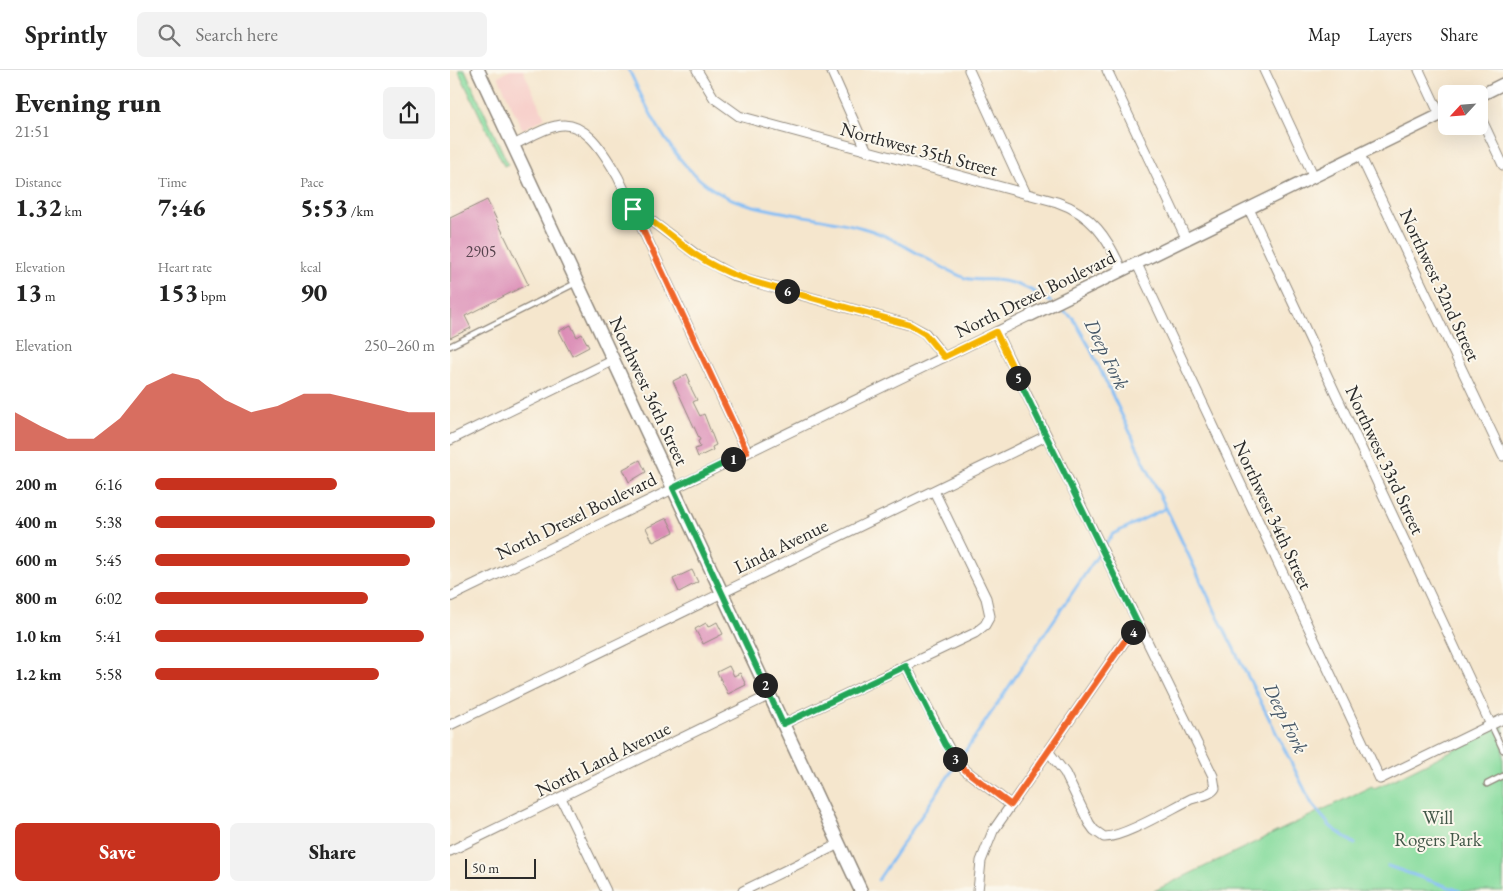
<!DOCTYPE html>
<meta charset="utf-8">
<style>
body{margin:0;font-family:"EB Garamond",serif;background:#f2f2f2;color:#222;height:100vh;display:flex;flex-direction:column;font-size:19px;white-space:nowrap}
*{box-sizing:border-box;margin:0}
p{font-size:16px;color:#767676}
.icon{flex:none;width:28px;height:28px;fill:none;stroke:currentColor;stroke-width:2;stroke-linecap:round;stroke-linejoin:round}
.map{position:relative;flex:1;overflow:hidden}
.drawer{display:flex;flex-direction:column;background:#fff;width:450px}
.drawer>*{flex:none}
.needle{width:32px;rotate:244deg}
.buttons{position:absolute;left:988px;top:15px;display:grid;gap:10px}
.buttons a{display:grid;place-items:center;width:50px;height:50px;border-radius:8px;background:#fff;box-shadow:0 5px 20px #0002;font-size:25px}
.scale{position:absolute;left:15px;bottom:12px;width:71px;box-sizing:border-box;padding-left:5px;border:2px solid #2b2b2b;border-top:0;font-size:14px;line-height:18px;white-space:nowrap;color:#2b2b2b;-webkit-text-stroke:4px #fbf7ec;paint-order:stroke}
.pin{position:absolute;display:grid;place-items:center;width:42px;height:42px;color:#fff;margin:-21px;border-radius:10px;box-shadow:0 2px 8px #0006}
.km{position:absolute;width:25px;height:25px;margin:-12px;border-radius:50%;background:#222;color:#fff;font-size:14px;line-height:25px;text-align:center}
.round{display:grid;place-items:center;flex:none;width:52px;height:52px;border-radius:8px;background:#f2f2f2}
.summary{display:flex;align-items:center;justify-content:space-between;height:85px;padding:0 15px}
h1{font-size:28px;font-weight:800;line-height:38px}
.metrics{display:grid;grid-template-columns:repeat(3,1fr);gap:8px;height:85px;padding:5px 15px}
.metrics div{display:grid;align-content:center}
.metrics b{font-size:25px;font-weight:800}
.metrics small{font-size:14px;font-weight:400}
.metrics p{font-size:14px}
.chart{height:140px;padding:10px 15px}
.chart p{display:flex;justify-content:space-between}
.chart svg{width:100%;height:90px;margin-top:5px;fill:#c8321e;opacity:.7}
.action{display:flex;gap:10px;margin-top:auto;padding:10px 15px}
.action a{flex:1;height:58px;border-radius:8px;background:#c8321e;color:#fff;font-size:20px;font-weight:800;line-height:58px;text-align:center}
.action a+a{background:#f2f2f2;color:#222}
ul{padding:0 15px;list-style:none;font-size:16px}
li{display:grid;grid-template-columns:80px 60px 1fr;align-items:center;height:38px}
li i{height:12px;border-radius:6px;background:#c8321e}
header{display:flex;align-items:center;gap:30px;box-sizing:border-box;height:70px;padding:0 25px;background:#fff;border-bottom:1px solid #e0e0e0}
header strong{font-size:24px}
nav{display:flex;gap:28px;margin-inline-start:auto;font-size:18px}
.search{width:350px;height:45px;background:#f2f2f2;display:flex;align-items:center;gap:12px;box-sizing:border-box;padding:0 18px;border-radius:8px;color:#767676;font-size:19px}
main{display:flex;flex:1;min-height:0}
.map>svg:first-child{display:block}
</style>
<header>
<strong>Sprintly</strong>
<div class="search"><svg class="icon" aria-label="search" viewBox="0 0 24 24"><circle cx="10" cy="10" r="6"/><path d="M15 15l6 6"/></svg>Search here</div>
<nav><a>Map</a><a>Layers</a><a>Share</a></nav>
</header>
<main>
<section class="drawer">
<div class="summary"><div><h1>Evening run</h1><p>21:51</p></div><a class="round"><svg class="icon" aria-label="share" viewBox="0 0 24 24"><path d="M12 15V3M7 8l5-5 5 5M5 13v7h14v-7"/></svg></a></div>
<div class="metrics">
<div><p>Distance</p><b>1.32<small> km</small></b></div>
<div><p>Time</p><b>7:46</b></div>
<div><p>Pace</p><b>5:53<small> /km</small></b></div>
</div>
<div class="metrics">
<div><p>Elevation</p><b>13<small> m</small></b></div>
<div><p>Heart rate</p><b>153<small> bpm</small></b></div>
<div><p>kcal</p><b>90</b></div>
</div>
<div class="chart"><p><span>Elevation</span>250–260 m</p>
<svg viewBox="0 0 160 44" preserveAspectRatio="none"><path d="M0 44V25L10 32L20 38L30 38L40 28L50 12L60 6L70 9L80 19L90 25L100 22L110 16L120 16L130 19L140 22L150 25L160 25V44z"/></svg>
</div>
<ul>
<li><b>200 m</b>6:16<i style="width:65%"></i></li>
<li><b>400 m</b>5:38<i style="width:100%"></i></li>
<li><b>600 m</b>5:45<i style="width:91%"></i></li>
<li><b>800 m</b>6:02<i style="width:76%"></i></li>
<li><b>1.0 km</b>5:41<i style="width:96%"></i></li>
<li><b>1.2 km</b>5:58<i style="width:80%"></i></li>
</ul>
<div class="action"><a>Save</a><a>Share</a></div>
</section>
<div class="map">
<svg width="1053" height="821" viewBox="0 0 1053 821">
<rect width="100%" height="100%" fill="#fbf7ec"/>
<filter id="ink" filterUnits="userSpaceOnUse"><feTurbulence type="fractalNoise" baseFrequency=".02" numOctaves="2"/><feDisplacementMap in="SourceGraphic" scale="10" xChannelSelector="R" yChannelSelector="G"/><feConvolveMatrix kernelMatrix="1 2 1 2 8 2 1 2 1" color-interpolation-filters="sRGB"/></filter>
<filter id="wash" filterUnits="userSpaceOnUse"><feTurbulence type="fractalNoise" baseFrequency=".0096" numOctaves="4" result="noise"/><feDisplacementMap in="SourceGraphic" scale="20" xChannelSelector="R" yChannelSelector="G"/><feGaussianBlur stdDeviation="1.12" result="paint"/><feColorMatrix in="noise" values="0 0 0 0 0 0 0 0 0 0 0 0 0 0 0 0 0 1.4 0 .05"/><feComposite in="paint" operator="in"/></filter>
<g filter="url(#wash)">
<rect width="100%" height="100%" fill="#f5e6cd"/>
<!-- built -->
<path fill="#f7d0cb" d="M61 0H73L95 48 72 59 48 6Z"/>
<!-- green -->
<g fill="#87dc9e" stroke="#598464">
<path d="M8 0H15L58 94 54 96Z"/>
<path d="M1053 655V821H704L922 716 924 718 937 713Z"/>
</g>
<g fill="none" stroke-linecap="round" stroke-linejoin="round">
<!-- stream -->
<g stroke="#83bdf5" stroke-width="3">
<path d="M179 0C202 49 232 113 287 131 327 145 372 146 413 158 450 168 479 194 515 208 524 211 536 209 545 210 567 212 583 220 601 232"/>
<path d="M606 236 623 248 639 276 767 545 862 734 881 757 905 774"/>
<path d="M654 476 663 464 716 438"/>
<path d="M938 796 1010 821"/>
<path d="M428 810 650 482"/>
</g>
</g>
<g id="blocks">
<!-- building -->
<g fill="#db8cb6">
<path d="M37 130 78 214 15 246 21 258 0 268V148Z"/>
<path d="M121 255 127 267 132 264 139 277 122 286 109 261Z"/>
<path d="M237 304 240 311 238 312 247 330 243 332 250 346 254 344 266 375 262 377 263 380 248 387 245 379 250 377 248 371 250 370 223 311Z"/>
<path d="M190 390 196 402 179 412 173 399Z"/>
<path d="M217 448 224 462 203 472 196 458Z"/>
<path d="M242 500 248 512 229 522 223 509Z"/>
<path d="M267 552 273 564 253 574 245 559 256 553 258 557Z"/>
<path d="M279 596 284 606 290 603 296 615 278 624 267 602Z"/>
</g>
</g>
</g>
<g filter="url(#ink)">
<use href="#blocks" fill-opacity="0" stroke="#90887c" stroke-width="1"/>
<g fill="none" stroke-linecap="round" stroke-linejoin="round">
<defs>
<g id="service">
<path d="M0 276 126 213"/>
<path d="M1041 655 1053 680"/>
<path d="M1037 714 1053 706"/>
</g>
<g id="minor">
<path d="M247 0 264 28 289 46 607 132C642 144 658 168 672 201"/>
<path d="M381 0 417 81"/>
<path d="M519 0 576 124"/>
<path d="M657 0 737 170"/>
<path d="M814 0 864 107"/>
<path d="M969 0 990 45"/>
<path d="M1029 44 1053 95"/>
<path d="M63 75C77 69 91 59 106 56 136 48 156 87 168 107L297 382"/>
<path d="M910 85 1053 386"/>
<path d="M183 139 196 147 248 186 286 207 460 255 475 263 494 287"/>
<path d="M799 139 1041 655"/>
<path d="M687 194 930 709 1053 649"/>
<path d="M546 262 763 706 765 718C761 725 749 726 741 729 722 738 673 768 654 767L644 760 639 753 615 703 598 681"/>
<path d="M0 370 164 290"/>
<path d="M0 527 581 245"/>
<path d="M456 596 503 686 515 700 561 735"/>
<path d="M333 654 525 563 535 555 540 546 536 528 484 421"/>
<path d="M0 655 596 366"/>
<path d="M111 728 156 821"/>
<path d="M0 781 320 625"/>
<path d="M293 821 389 774"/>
<path d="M528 821 531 791 543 761 674 572 689 556"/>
</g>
<g id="tertiary">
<path d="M1029 26 1053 14"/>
<path d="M581 245 996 42"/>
</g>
<path id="secondary" d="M28 0 411 821"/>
</defs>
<!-- service casing -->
<use href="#service" stroke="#90887c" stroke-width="7"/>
<!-- minor casing -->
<use href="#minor" stroke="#90887c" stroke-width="11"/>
<!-- tertiary casing -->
<use href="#tertiary" stroke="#90887c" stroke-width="14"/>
<!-- secondary casing -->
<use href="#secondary" stroke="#90887c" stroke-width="15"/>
<!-- service -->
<use href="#service" stroke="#fff" stroke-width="4.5"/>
<!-- minor -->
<use href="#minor" stroke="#fff" stroke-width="9"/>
<!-- tertiary -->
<use href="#tertiary" stroke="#fff" stroke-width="11"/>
<!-- secondary -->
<use href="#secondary" stroke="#fff" stroke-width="12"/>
</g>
</g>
<g fill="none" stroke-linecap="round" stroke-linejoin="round" filter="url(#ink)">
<defs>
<path id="split-1" d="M183 139 297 382 283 389"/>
<path id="split-2" d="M283 389 223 418 315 615"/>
<path id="split-3" d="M315 615 333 654 456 596 495 674 505 689"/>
<path id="split-4" d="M505 689 515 700 561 735 674 572 683 562"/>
<path id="split-5" d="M568 308 689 556 683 562"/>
<path id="split-6" d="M337 221 460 255 475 264 494 287 546 262 568 308"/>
<path id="split-7" d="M183 139C206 152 225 170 246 185 274 204 305 213 337 221"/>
</defs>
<!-- split-1 casing -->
<use href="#split-1" stroke="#fff" stroke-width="10"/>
<!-- split-2 casing -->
<use href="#split-2" stroke="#fff" stroke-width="10"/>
<!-- split-3 casing -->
<use href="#split-3" stroke="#fff" stroke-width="10"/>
<!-- split-4 casing -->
<use href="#split-4" stroke="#fff" stroke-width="10"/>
<!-- split-5 casing -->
<use href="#split-5" stroke="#fff" stroke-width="10"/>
<!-- split-6 casing -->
<use href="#split-6" stroke="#fff" stroke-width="10"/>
<!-- split-7 casing -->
<use href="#split-7" stroke="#fff" stroke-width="10"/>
<!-- split-1 -->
<use href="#split-1" stroke="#f0652b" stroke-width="6"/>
<!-- split-2 -->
<use href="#split-2" stroke="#22a559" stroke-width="6"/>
<!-- split-3 -->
<use href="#split-3" stroke="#22a559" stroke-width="6"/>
<!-- split-4 -->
<use href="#split-4" stroke="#f0652b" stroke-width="6"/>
<!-- split-5 -->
<use href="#split-5" stroke="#22a559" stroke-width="6"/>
<!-- split-6 -->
<use href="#split-6" stroke="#f5b400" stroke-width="6"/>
<!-- split-7 -->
<use href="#split-7" stroke="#f5b400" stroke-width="6"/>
</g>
<g text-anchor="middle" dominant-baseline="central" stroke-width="4" stroke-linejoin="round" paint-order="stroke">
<!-- number labels -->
<g font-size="16" fill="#57434e">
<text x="31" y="181">2905</text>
</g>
<!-- street labels -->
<g font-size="19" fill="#2b2b2b" stroke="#fbf7ec">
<text transform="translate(469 79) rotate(15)">Northwest 35th Street</text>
<text transform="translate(990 215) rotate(65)">Northwest 32nd Street</text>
<text transform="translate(585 224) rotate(-26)">North Drexel Boulevard</text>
<text transform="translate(199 321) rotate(65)">Northwest 36th Street</text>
<text transform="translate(935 390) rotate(65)">Northwest 33rd Street</text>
<text transform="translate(823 445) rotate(65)">Northwest 34th Street</text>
<text transform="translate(126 446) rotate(-26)">North Drexel Boulevard</text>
<text transform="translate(331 476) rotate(-26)">Linda Avenue</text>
<text transform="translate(153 689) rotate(-26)">North Land Avenue</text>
</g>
<!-- park labels -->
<g font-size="19" fill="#425748" stroke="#fbf7ec">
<text x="988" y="747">Will<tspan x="988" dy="22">Rogers Park</tspan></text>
</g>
<!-- water labels -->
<g font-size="20" font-style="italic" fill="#455768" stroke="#fbf7ec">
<text transform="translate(657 284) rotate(64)">Deep Fork</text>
<text transform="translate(836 648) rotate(64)">Deep Fork</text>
</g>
</g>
</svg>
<div class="buttons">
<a><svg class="needle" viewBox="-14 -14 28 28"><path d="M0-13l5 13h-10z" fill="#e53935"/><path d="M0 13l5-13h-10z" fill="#767676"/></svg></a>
</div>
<div class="scale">50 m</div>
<div class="pin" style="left:183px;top:139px;background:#1e9e55"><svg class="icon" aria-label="arrive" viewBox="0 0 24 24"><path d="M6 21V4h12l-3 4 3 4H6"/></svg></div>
<b class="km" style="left:283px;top:389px">1</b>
<b class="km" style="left:315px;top:615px">2</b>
<b class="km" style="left:505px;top:689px">3</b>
<b class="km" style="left:683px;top:562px">4</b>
<b class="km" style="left:568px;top:308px">5</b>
<b class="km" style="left:337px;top:221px">6</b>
</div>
</main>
